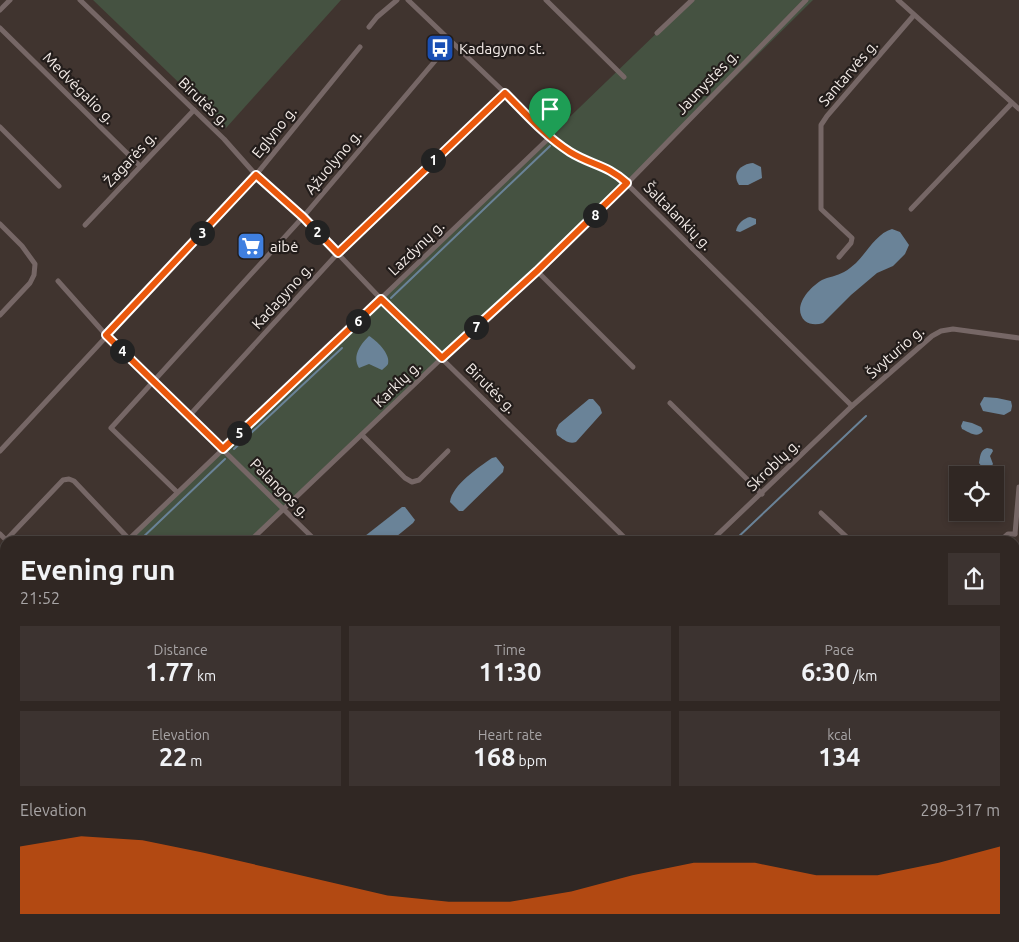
<!DOCTYPE html>
<meta charset="utf-8">
<style>
body{margin:0;font-family:Ubuntu,sans-serif;background:#3c3330;color:#f1f3f6;height:100vh;display:flex;flex-direction:column;font-size:19px;white-space:nowrap}
*{box-sizing:border-box;margin:0}
p{font-size:16px;color:#a8a5a6}
.icon{flex:none;width:28px;height:28px;fill:none;stroke:currentColor;stroke-width:2;stroke-linecap:round;stroke-linejoin:round}
.map{position:relative;flex:1;overflow:hidden}
.drawer{position:absolute;left:0px;top:536px;width:1020px;height:406px;display:flex;flex-direction:column;background:#302723;border-radius:15px 15px 0 0;box-shadow:0 2px 8px #0003,0 0 0 1px #4b4441}
.drawer>*{flex:none}
.fabs{position:absolute;left:949px;top:466px;display:grid;gap:10px}
.fabs a{display:grid;place-items:center;width:55px;height:55px;border-radius:0px;background:#302723;box-shadow:0 2px 8px #0003,0 0 0 1px #4b4441;font-size:25px}
.pin{position:absolute;display:grid;place-items:center;width:42px;height:42px;color:#fff;margin:-51px -21px;border-radius:50% 50% 50% 0;rotate:-45deg;box-shadow:0 0 5px #0007}
.pin .icon{rotate:45deg}
.km{position:absolute;width:25px;height:25px;margin:-12px;border-radius:50%;background:#222;color:#fff;font-size:14px;line-height:25px;text-align:center}
.round{display:grid;place-items:center;flex:none;width:52px;height:52px;border-radius:0px;background:#3c3330}
.headline{display:flex;align-items:center;justify-content:space-between;height:85px;padding:0 20px}
h1{font-size:28px;font-weight:600;line-height:38px}
.stats{display:grid;grid-template-columns:repeat(3,1fr);gap:8px;height:85px;padding:5px 20px}
.stats div{display:grid;align-content:center;border-radius:0px;background:#3c3330;text-align:center}
.stats b{font-size:25px;font-weight:600}
.stats small{font-size:14px;font-weight:400}
.stats p{font-size:14px}
.chart{height:140px;padding:10px 20px}
.chart p{display:flex;justify-content:space-between}
.chart svg{width:100%;height:90px;margin-top:5px;fill:#ea580c;opacity:.7}
.map>svg:first-child{display:block}
</style>
<div class="map">
<svg width="1019" height="942" viewBox="0 0 1019 942">
<rect width="100%" height="100%" fill="#40342f"/>
<!-- green -->
<g fill="#455241">
<path d="M93 0H341L226 128Z"/>
<path d="M691 0H813L641 170 250 541H127L548 142 551 135Z"/>
</g>
<!-- water -->
<g fill="#6a8398">
<path d="M753 163 761 167 762 178 748 185H739C731 173 741 164 753 163Z"/>
<path d="M750 217 756 219V224L740 232 736 231C737 224 744 218 750 217Z"/>
<path d="M892 229 900 232 909 245 905 254 893 266 877 273 851 295 823 323C817 325 810 325 805 321 791 307 810 287 822 280 828 277 837 276 844 272 848 270 852 266 856 263 867 252 877 233 892 229Z"/>
<path d="M369 336C376 340 391 354 388 364 387 366 384 368 382 370L369 364 359 368C352 356 360 345 369 336Z"/>
<path d="M984 397 997 398 1011 401 1012 406 1011 411 1004 415 983 411 980 404Z"/>
<path d="M589 399H593L600 407 602 413 576 442C569 445 563 439 557 435L556 430 559 424Z"/>
<path d="M963 421 972 423 981 427 983 431C977 439 969 432 962 429L961 426Z"/>
<path d="M987 448 992 449 993 451 990 456 993 464 989 470 982 467 979 463C980 457 980 450 987 448Z"/>
<path d="M496 457 504 467 503 472 463 511H459L450 502C452 485 479 467 492 458Z"/>
<path d="M402 507H405L415 520 413 523 391 541H365V536Z"/>
</g>
<g fill="none" stroke-linecap="round" stroke-linejoin="round">
<!-- stream -->
<g stroke="#6a8398" stroke-width="2">
<path d="M391 298 550 146"/>
<path d="M234 449 342 348"/>
<path d="M139 541 225 459"/>
<path d="M734 541 866 416"/>
<path d="M0 687 5 682"/>
<path d="M346 942 350 938"/>
</g>
<!-- street -->
<g stroke="#766766" stroke-width="5">
<path d="M80 0 224 139 256 175 303 217 381 299 628 541"/>
<path d="M408 0 505 93 549 138 573 153 600 165 618 175 852 406"/>
<path d="M546 0 624 77"/>
<path d="M898 0 1019 109"/>
<path d="M0 10 10 0"/>
<path d="M369 27 377 17 397 0"/>
<path d="M0 28 140 166"/>
<path d="M657 33 692 0"/>
<path d="M0 127 59 186"/>
<path d="M911 209 1012 103"/>
<path d="M0 224 22 246 35 264 34 275 30 283 0 315"/>
<path d="M85 225 194 110"/>
<path d="M839 257 851 243 852 238 821 209V125L827 116 914 15"/>
<path d="M537 271 633 367"/>
<path d="M58 281 106 335 316 541"/>
<path d="M670 403 762 494"/>
<path d="M189 416 338 253 505 93"/>
<path d="M362 435 405 478 412 482 419 480 448 451"/>
<path d="M0 451 251 181 360 47"/>
<path d="M177 492 111 428 303 217 451 42"/>
<path d="M821 513 851 541"/>
<path d="M0 534 7 541"/>
<path d="M1015 534 1019 487"/>
<path d="M6 540 63 480 69 479 74 481 129 539"/>
<path d="M127 541 549 138"/>
<path d="M250 541 442 358 537 271 611 200 806 0"/>
<path d="M711 541 852 406 932 336 941 331 953 329 1019 338"/>
<path d="M1000 541 1008 534H1015"/>
<path d="M0 855 5 860"/>
<path d="M0 880 5 875"/>
<path d="M82 938 86 942"/>
<path d="M234 942 239 938"/>
<path d="M597 942 602 938"/>
</g>
</g>
<g fill="none" stroke-linecap="round" stroke-linejoin="round">
<defs>
<path id="route" d="M505 93C526 114 545 136 570 152 591 165 608 165 627 183L537 271 442 358 381 299 223 449 106 335 256 175 303 217 338 253Z"/>
</defs>
<!-- route casing -->
<use href="#route" stroke="#fff" stroke-width="10"/>
<!-- route -->
<use href="#route" stroke="#ea580c" stroke-width="6"/>
</g>
<!-- icons -->
<defs>
<symbol id="bus-square" viewBox="-11 -11 22 22"><rect x="-9" y="-9" width="18" height="18" rx="4" fill="#1a4fb4" stroke="#231d1b"/><path d="M-5-6H5V4H4V6H2V4H-2V6H-4V4H-5ZM-3.5-4V0h7V-4ZM-3.5 1.2v1.5H-2V1.2ZM2 1.2v1.5H3.5V1.2Z" fill="#fff"/></symbol>
<symbol id="supermarket-square" viewBox="-11 -11 22 22"><rect x="-9" y="-9" width="18" height="18" rx="4" fill="#3f7fe0" stroke="#231d1b"/><path d="M-6-5.5h2.5l.6 2H6L4.5 2H-2.5L-4.4-4H-6ZM-1.5 3.2a1.3 1.3 0 1 0 .1 0ZM3 3.2a1.3 1.3 0 1 0 .1 0Z" fill="#fff"/></symbol>
</defs>
<g fill-rule="evenodd">
<use href="#bus-square" x="424" y="32" width="32" height="32"/>
<use href="#supermarket-square" x="235" y="230" width="32" height="32"/>
</g>
<g text-anchor="middle" dominant-baseline="central" stroke-width="4.5" stroke-linejoin="round" paint-order="stroke">
<!-- poi labels -->
<g font-size="15" fill="#f4ece8" stroke="#231d1b" text-anchor="start">
<text x="459" y="48">Kadagyno st.</text>
<text x="270" y="246">aibė</text>
</g>
<!-- street labels -->
<g font-size="15" fill="#f4ece8" stroke="#231d1b">
<text transform="translate(848 73) rotate(-49)">Santarvės g.</text>
<text transform="translate(707 82) rotate(-46)">Jaunystės g.</text>
<text transform="translate(79 88) rotate(45)">Medvėgalio g.</text>
<text transform="translate(204 102) rotate(44)">Birutės g.</text>
<text transform="translate(274 132) rotate(-51)">Eglyno g.</text>
<text transform="translate(130 159) rotate(-47)">Žagarės g.</text>
<text transform="translate(333 162) rotate(-50)">Ąžuolyno g.</text>
<text transform="translate(678 216) rotate(45)">Šaltalankių g.</text>
<text transform="translate(416 248) rotate(-44)">Lazdynų g.</text>
<text transform="translate(282 296) rotate(-48)">Kadagyno g.</text>
<text transform="translate(895 352) rotate(-41)">Švyturio g.</text>
<text transform="translate(397 384) rotate(-44)">Karklų g.</text>
<text transform="translate(491 388) rotate(45)">Birutės g.</text>
<text transform="translate(773 465) rotate(-44)">Skroblų g.</text>
<text transform="translate(280 488) rotate(45)">Palangos g.</text>
</g>
</g>
</svg>
<div class="fabs">
<a><svg class="icon" aria-label="locate" viewBox="0 0 24 24"><circle cx="12" cy="12" r="6"/><path d="M12 2v4M12 18v4M2 12h4M18 12h4"/></svg></a>
</div>
<div class="pin" style="left:550px;top:139px;background:#1e9e55"><svg class="icon" aria-label="arrive" viewBox="0 0 24 24"><path d="M6 21V4h12l-3 4 3 4H6"/></svg></div>
<b class="km" style="left:433px;top:160px">1</b>
<b class="km" style="left:317px;top:232px">2</b>
<b class="km" style="left:202px;top:233px">3</b>
<b class="km" style="left:122px;top:351px">4</b>
<b class="km" style="left:239px;top:433px">5</b>
<b class="km" style="left:358px;top:321px">6</b>
<b class="km" style="left:476px;top:327px">7</b>
<b class="km" style="left:595px;top:215px">8</b>
<section class="drawer">
<div class="headline"><div><h1>Evening run</h1><p>21:52</p></div><a class="round"><svg class="icon" aria-label="share" viewBox="0 0 24 24"><path d="M12 15V3M7 8l5-5 5 5M5 13v7h14v-7"/></svg></a></div>
<div class="stats">
<div><p>Distance</p><b>1.77<small> km</small></b></div>
<div><p>Time</p><b>11:30</b></div>
<div><p>Pace</p><b>6:30<small> /km</small></b></div>
</div>
<div class="stats">
<div><p>Elevation</p><b>22<small> m</small></b></div>
<div><p>Heart rate</p><b>168<small> bpm</small></b></div>
<div><p>kcal</p><b>134</b></div>
</div>
<div class="chart"><p><span>Elevation</span>298–317 m</p>
<svg viewBox="0 0 160 44" preserveAspectRatio="none"><path d="M0 44V11L10 6L20 8L30 14L40 21L50 28L60 35L70 38L80 38L90 33L100 25L110 19L120 19L130 25L140 25L150 19L160 11V44z"/></svg>
</div>
</section>
</div>
